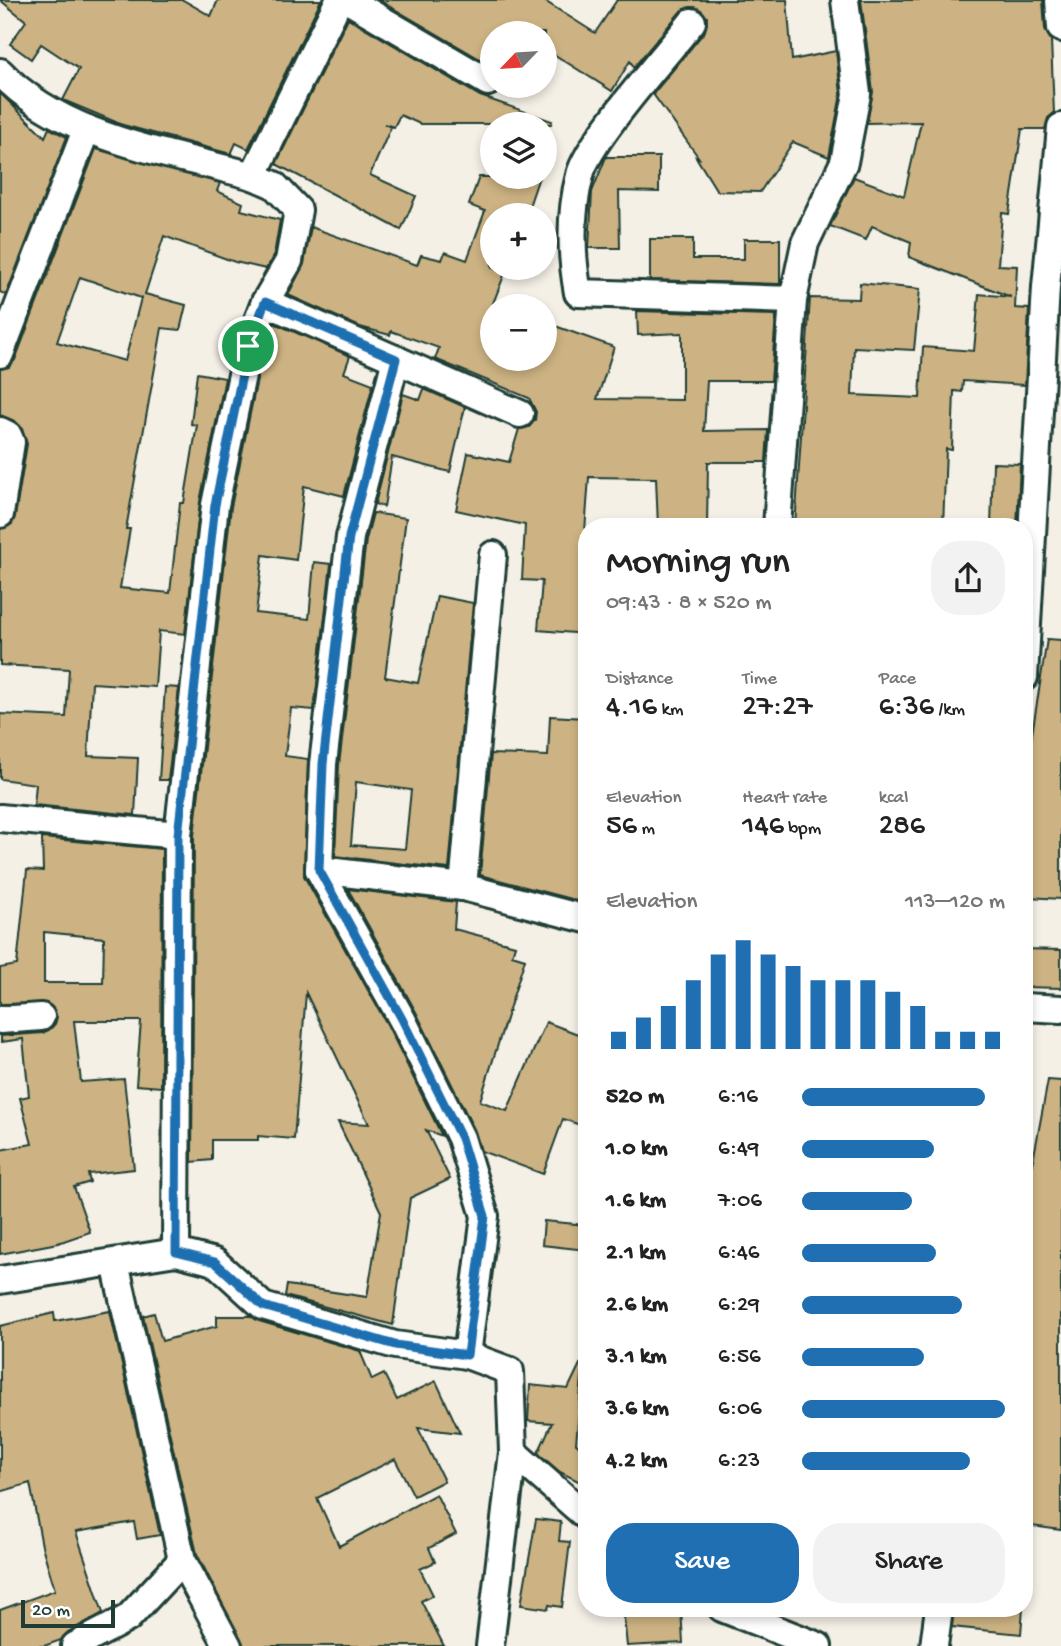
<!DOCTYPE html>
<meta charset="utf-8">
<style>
body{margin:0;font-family:"Gochi Hand",sans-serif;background:#f2f2f2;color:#222;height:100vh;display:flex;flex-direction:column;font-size:26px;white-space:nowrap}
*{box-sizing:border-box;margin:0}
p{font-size:23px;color:#767676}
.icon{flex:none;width:38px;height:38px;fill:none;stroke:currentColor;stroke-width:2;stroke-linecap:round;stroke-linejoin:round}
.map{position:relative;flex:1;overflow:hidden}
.side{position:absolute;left:578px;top:518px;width:455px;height:1099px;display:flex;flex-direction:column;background:#fff;border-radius:28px;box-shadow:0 4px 10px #0003}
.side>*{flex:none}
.needle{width:46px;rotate:245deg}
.tools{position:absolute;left:480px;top:21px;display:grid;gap:14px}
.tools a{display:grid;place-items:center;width:77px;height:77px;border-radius:50%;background:#fff;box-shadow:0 4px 10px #0003;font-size:35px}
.scale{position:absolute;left:21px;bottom:18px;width:94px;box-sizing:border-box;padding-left:7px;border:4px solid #1f3d34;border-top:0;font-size:19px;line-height:24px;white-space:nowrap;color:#1f3d34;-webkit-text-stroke:5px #fff;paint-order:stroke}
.pin{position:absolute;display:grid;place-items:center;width:60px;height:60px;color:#fff;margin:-30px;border:4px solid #fff;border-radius:50%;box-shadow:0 2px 7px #0007}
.round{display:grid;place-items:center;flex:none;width:74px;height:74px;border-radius:28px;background:#f2f2f2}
.overview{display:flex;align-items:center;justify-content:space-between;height:119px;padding:0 28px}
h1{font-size:38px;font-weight:600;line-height:52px}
.metrics{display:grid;grid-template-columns:repeat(3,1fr);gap:10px;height:119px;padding:7px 28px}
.metrics div{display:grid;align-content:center}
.metrics b{font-size:30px;font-weight:600}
.metrics small{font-size:19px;font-weight:400}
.metrics p{font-size:19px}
.chart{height:196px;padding:14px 28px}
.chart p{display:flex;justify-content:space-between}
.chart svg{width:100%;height:126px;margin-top:7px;stroke:#1f6fb2;stroke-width:6}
.cta{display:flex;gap:14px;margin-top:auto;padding:14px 28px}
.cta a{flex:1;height:80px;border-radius:28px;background:#1f6fb2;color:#fff;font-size:28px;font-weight:600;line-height:80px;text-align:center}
.cta a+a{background:#f2f2f2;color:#222}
ul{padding:0 28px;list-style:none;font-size:23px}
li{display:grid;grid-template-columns:112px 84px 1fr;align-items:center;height:52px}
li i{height:18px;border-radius:9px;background:#1f6fb2}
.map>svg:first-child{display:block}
</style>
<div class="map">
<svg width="1061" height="1646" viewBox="0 0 1061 1646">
<rect width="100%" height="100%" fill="#f5f0e6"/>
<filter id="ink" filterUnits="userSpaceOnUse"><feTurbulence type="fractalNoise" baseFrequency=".0143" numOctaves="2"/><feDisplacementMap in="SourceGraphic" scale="14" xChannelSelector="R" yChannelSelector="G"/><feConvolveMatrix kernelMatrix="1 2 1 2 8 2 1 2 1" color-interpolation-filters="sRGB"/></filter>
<g filter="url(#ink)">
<!-- building -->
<g fill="#cdb383" stroke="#1f3d34" stroke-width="2" fill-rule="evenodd">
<path d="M0 0H183L211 16 218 0H321L248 149 236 143 231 154 123 125 63 100 79 69 41 44 31 59 10 44 26 21Z"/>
<path d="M379 0H543L595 33 617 0H787L792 60 836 51 841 94 829 157 793 142 760 192 717 191 696 157 699 158 653 94 705 31 707 17 695 7 680 12 634 67 630 61 612 91 544 48V33H492V66Z"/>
<path d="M861 0H1043L1045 29 1051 40 1054 113 1048 118 1045 129H1022L1009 214 1002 213 998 265 1017 266 1015 308 1029 309 1025 385 963 381 962 392 954 391 952 450 946 449 943 527H795L810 298 859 299 860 283 920 289 914 350 854 347 852 395 920 398 923 347 974 351 979 294 1011 297 909 257 911 242 872 226 866 240 830 226 854 177 904 196 921 122 867 123 873 92Z"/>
<path d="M348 18 480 96 552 121 551 124H420L400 115 394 127 384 124 391 127 370 175 416 196 401 230 276 164Z"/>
<path d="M0 93 45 137 49 128 67 137 6 295 0 292Z"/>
<path d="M96 149 220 183 217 191 243 203 241 210 280 220 274 255 266 269 235 262 164 236 145 294 186 305 180 330 162 328 126 529H130L120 588 170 593 180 503H184L197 425 191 424 197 373 225 378 200 502 185 634 159 631 155 687 92 683 88 756 138 758 135 815 34 805 36 784 0 779V714L66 717 69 669 0 665V529L12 524 15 517 27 444 22 428 15 421 0 415V369L9 367 15 360ZM80 277 141 298 125 361 57 342Z"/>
<path d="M606 157H659V192L619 191 620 248H589L592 192Z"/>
<path d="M479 177H539L526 215 492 214V268H507L492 306V359H544V322L614 347 597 399 682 400V333L638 335 637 311 776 315 771 381H707L704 431 768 430 766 462H708L707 527H658L656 478 589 477 583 559H586V634L538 630 542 581 522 580 525 525 456 510 468 453 509 462 519 429 529 427 535 420 536 412 529 398 435 359 439 348 391 331 390 335 360 327 288 295 304 264 311 227 417 265 421 255 442 260 445 252 467 260 485 211 469 205Z"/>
<path d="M650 239H693V259H744V239H780V284L650 280Z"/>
<path d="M274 323 350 356 344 373 373 384 344 496 304 486 296 560 263 555 256 613 309 619 314 562 331 564 314 710 291 708 285 756 308 759 304 876 388 1026 442 1136 426 1130 450 1179 410 1198 393 1325 285 1296 287 1285 367 1297 381 1212 338 1122 369 1124 306 993 294 1139 258 1136V1140H212V1160L192 1162 194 836 231 507 263 350Z"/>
<path d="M424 389 465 407 450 472 392 457 384 507 375 504 403 394 420 400Z"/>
<path d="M993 463 1020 464 1017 527H991Z"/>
<path d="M373 513 406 518 385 677 418 683 437 596 473 603 449 869 335 856 339 765 366 540ZM356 782 411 790 405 849 351 845Z"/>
<path d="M1047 639 1061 640V899L1028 897 1029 852 1025 851 1032 774 1030 747Z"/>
<path d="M165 687 179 688 168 780H159Z"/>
<path d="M550 716 586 718V903L480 875 491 754 548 756Z"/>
<path d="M42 838 162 849 161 1087 136 1085 141 1021H74L81 1082 124 1079 134 1169 88 1174 90 1182 74 1187 90 1232 58 1243 0 1254V1150L32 1144 20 1098 29 1096 23 1039 1 1042V1036L43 1033 55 1024 57 1017 47 1003 0 1004V968L17 965 27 870 43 871ZM44 932 104 938 103 983H44Z"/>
<path d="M348 889 456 902 454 929 515 945 512 955 525 959 480 1101 507 1111 546 1022 586 1037V1127L563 1119 543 1174 481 1151 475 1131 416 1012Z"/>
<path d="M1024 949 1061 950V988L1024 987Z"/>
<path d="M1048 1080 1061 1081V1530L1024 1525V1185L1025 1172H1031Z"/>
<path d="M544 1221 586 1225V1250L542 1245Z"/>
<path d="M110 1311 160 1535 137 1539 134 1522 76 1532 103 1613 68 1632 61 1640 44 1646H0V1610L55 1590 42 1546 30 1483 0 1492V1326L54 1313 55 1321Z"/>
<path d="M154 1313 162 1341 217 1326V1316H250L259 1321 360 1351 372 1380 384 1374 397 1400 436 1381 460 1433 418 1428 444 1481 414 1496 395 1459 317 1498 339 1546 436 1494 456 1534 429 1548 435 1562 420 1569 433 1595 421 1601 444 1646H244L197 1554 143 1316Z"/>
<path d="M580 1364 583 1365 576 1444 586 1449V1485L560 1472 538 1453 552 1423 528 1421 530 1385 568 1389Z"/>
<path d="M536 1519 561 1522 559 1541 570 1542 562 1607 549 1605 548 1609 521 1605Z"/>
<path d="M623 1608H681L683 1643 627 1646Z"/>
<path d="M954 1608H1023L1021 1634 952 1627Z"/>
</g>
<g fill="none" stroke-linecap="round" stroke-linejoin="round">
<defs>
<g id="minor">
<path d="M348 0 488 82"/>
<path d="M1059 0 1061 28"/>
<path d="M692 22C667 54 588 141 580 175 570 213 571 255 578 293L793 300"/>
<path d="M0 72C63 139 168 152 253 176L274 185 298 210 289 261 265 302 248 346 215 505 178 835 176 1252"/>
<path d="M253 176 339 0"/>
<path d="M265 302 520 414"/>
<path d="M0 354 86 130"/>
<path d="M396 359 350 537 323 764 319 870 402 1019 461 1138 485 1216 467 1355"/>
<path d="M0 431 8 435 11 442 0 514"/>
<path d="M777 527 793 300 805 243 844 162 857 94 845 0"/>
<path d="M1024 677 1046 287 1061 127"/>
<path d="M0 818 178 835"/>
<path d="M319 870 463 887 586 919"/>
<path d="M463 887 493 555"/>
<path d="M1024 1007 1061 1009"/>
<path d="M0 1020 41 1017"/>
<path d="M115 1263 182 1560 228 1646"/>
<path d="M0 1280 176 1252 215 1262 263 1306 395 1345 467 1355 510 1371 513 1452 490 1646"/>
<path d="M513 1452 586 1516"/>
<path d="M722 1608 818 1646"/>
<path d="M75 1646 128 1618 182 1560"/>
<path d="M934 1646 939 1608"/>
</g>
</defs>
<!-- minor casing -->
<use href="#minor" stroke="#1f3d34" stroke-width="32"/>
<!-- minor -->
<use href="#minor" stroke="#fff" stroke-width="26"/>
</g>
</g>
<g fill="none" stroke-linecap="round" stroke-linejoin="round" filter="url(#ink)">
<defs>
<path id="route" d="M265 302 396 359 349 537 323 764 319 870 402 1019 461 1138 485 1216 467 1355 395 1345 263 1306 215 1262 176 1252 178 835 215 505 248 346Z"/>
</defs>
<!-- route casing -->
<use href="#route" stroke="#fff" stroke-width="14"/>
<!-- route -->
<use href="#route" stroke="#1f6fb2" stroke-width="9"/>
</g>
</svg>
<div class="tools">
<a><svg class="needle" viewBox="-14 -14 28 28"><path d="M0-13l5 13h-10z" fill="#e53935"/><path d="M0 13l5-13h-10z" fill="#767676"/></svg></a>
<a><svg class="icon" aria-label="layers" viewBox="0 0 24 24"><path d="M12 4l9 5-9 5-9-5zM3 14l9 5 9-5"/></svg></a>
<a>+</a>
<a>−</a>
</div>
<div class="scale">20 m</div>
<div class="pin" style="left:248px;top:346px;background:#1e9e55"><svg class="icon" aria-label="arrive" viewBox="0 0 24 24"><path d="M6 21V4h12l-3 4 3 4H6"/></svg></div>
<section class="side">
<div class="overview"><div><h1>Morning run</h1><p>09:43 · 8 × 520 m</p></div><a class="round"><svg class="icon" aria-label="share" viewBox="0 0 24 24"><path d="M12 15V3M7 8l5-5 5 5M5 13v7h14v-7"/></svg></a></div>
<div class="metrics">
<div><p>Distance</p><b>4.16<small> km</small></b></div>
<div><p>Time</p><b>27:27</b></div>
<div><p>Pace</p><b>6:36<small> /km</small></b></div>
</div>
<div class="metrics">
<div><p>Elevation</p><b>56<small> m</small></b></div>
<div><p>Heart rate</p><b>146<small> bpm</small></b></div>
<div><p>kcal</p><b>286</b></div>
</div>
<div class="chart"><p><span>Elevation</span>113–120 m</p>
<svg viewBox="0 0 160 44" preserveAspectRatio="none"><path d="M5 44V38M15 44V33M25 44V29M35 44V20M45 44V11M55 44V6M65 44V11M75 44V15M85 44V20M95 44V20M105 44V20M115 44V24M125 44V29M135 44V38M145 44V38M155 44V38"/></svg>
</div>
<ul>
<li><b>520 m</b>6:16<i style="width:90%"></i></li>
<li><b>1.0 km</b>6:49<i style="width:65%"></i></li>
<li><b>1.6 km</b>7:06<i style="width:54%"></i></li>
<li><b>2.1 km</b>6:46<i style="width:66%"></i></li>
<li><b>2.6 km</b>6:29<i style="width:79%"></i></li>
<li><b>3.1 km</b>6:56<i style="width:60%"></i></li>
<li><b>3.6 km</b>6:06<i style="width:100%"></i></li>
<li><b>4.2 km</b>6:23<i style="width:83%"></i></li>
</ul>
<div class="cta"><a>Save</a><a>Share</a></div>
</section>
</div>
